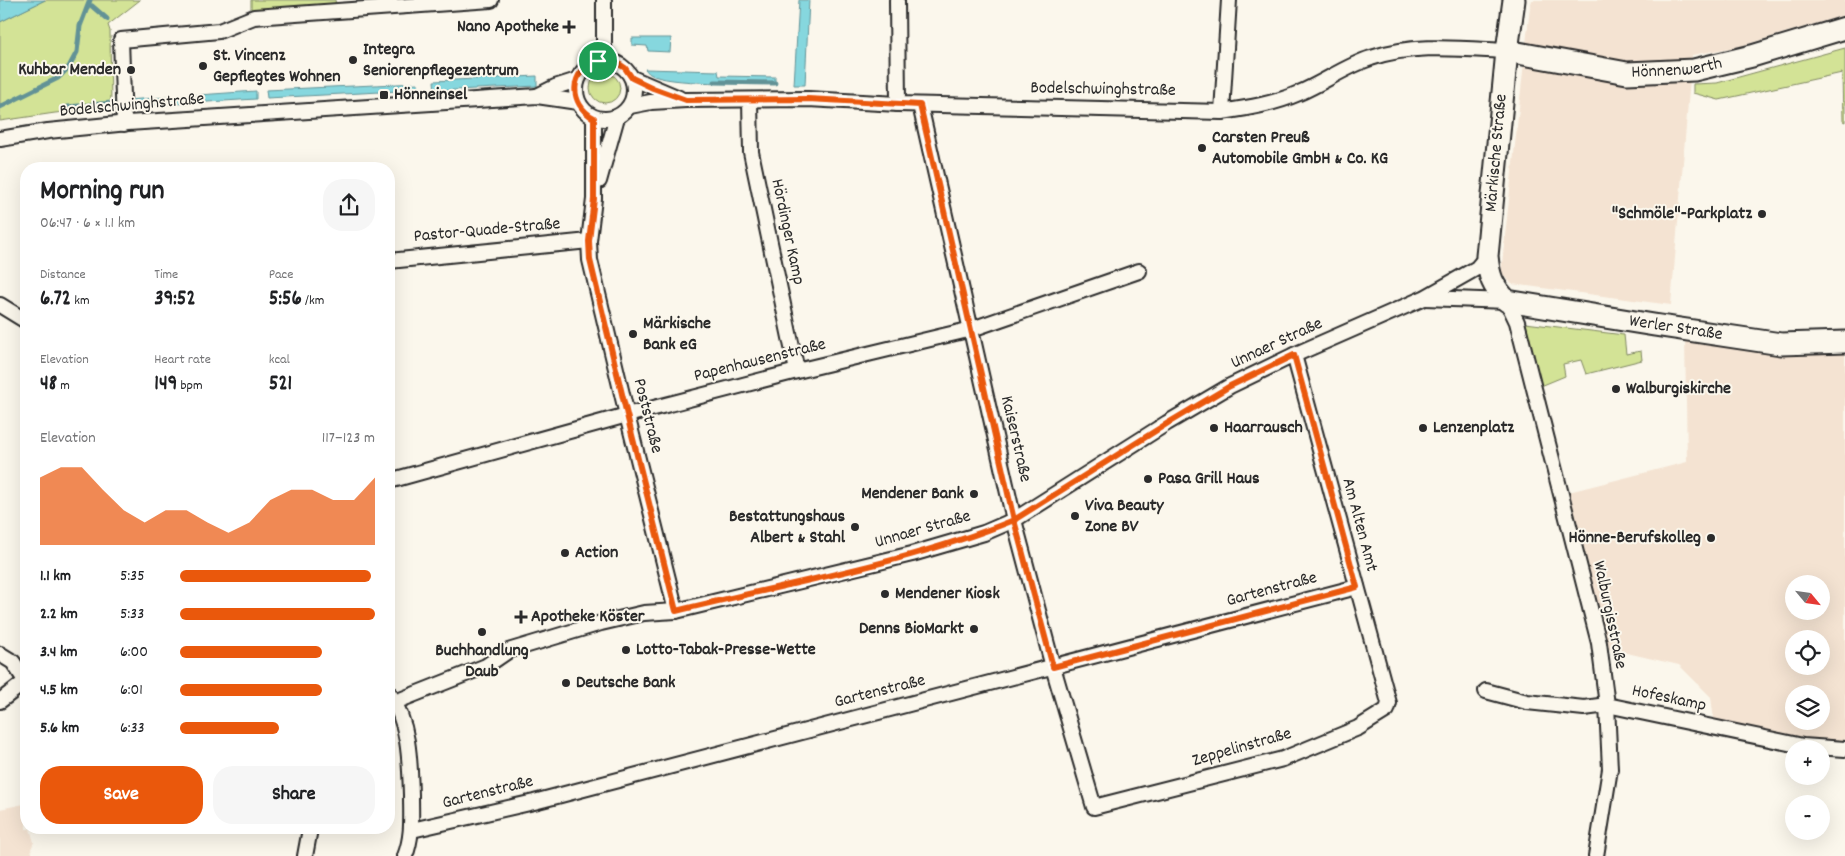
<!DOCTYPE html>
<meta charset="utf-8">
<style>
body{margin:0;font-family:Dekko,sans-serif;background:#f6f6f6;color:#202124;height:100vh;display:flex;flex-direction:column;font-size:19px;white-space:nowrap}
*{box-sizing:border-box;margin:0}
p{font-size:16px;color:#757577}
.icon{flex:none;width:28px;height:28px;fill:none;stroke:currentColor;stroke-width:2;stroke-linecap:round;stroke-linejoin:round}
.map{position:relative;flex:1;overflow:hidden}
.side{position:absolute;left:20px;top:162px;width:375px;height:672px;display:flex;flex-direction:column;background:#fff;border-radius:20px;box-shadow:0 5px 20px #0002}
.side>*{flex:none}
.needle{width:32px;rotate:119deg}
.tools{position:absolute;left:1785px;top:575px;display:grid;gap:10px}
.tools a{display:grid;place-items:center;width:45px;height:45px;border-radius:50%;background:#fff;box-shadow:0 5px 20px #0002;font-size:25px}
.pin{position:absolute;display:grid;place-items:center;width:42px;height:42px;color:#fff;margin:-21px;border:2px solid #fff;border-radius:50%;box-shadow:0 1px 5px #0007}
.round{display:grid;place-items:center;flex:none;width:52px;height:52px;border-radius:20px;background:#f6f6f6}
.headline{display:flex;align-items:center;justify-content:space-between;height:85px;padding:0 20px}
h1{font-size:28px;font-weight:800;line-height:38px}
.metrics{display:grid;grid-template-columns:repeat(3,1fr);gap:8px;height:85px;padding:5px 20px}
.metrics div{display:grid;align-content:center}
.metrics b{font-size:21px;font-weight:800}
.metrics small{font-size:14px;font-weight:400}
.metrics p{font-size:14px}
.chart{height:140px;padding:10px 20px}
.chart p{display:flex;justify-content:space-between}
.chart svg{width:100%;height:90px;margin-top:5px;fill:#ea580c;opacity:.7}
.action{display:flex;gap:10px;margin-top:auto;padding:10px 20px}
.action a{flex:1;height:58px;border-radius:20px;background:#ea580c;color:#fff;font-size:20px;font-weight:800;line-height:58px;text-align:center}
.action a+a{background:#f6f6f6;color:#202124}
ul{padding:0 20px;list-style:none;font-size:16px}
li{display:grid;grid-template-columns:80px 60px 1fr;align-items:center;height:38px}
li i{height:12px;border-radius:6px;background:#ea580c}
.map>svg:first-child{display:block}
</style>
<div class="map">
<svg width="1845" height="856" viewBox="0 0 1845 856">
<rect width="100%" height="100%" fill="#fbf7ec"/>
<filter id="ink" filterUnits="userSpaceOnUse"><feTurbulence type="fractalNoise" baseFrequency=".02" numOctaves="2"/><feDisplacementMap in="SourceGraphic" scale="10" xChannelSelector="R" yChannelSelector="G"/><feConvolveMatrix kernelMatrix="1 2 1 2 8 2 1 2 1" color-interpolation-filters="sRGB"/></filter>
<g filter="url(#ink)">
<!-- built -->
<g fill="#f4e3d2" fill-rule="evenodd">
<path d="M1532 0H1845V15L1741 46 1692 55 1671 305 1512 284 1501 273 1530 7Z"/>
<path d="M1685 338 1845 348V742L1801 739 1714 721 1711 697 1679 665 1605 648 1565 493 1687 462ZM1794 584H1821V611H1794ZM1794 639H1821V666H1794ZM1794 694H1821V721H1794Z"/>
<path d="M24 804 26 813V829H30L34 842 31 849 33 856H0V809Z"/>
</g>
<!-- green -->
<g fill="#d3e396" stroke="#7f8760">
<path d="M45 0H140L108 25 110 31 111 107 55 113 0 121V22Z"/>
<path d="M251 0H335L336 6 251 11Z"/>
<path d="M1845 48V122L1843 121 1842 73 1719 100 1693 93V84L1717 83Z"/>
<circle cx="605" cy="88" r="15"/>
<path d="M1517 322 1624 335 1626 354 1641 351 1642 360 1586 374 1581 360 1563 364 1565 376 1536 388Z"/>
</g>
<!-- water -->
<g fill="#86d7de" stroke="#629296">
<path d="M0 0H45L0 22Z"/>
<path d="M799 0H809L805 85H794Z"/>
<path d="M632 38H671L670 52 648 51 647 46 632 45Z"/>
<path d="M645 69 718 71 719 76 775 77V83C752 83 666 85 650 74 648 73 647 71 645 69Z"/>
<path d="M537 76V86L435 91 434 81Z"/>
<path d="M418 83V90L267 98 266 90Z"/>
<path d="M256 91V99L127 107 126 100Z"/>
</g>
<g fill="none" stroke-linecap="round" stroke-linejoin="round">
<!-- stream -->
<g stroke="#629296" stroke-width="5">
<path d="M92 6 107 19"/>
<path d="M715 82 775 83"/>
<path d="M0 107 58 78 69 67 77 52 80 26 90 0"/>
<path d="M68 107 112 103"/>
</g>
<defs>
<g id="minor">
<path d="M604 0V61"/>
<path d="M897 0 898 104"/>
<circle cx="605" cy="90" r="29"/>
<path d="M632 78 679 98"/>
<path d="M537 96 555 87 577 80"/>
<path d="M750 100 751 152 797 371"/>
<path d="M920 105 1014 520 1053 667 1094 807 1283 759 1358 728 1387 710 1389 703 1294 355"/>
<path d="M630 106 651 102 686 100 808 99 898 104 1222 112C1248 108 1274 104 1299 93 1323 83 1346 66 1371 58 1414 43 1463 49 1507 51"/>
<path d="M1222 112 1229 0"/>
<path d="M594 118V199L589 241 590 260 627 415 676 611"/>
<path d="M124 124 121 40 219 31 254 17 491 0"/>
<path d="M0 139 48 131 128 123 537 96 578 102"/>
<path d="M599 181 617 117"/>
<path d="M389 261 589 241"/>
<path d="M1425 298 1507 301 1517 322 1599 643 1607 705 1610 769 1596 856"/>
<path d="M0 305 26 321"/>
<path d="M389 481 627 415 797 371 972 329 1139 271"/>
<path d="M0 654 13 662 26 682"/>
<path d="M1486 691 1527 702 1584 708 1607 705 1803 746 1845 749"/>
<path d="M389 693C409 722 410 760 411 795 411 816 413 836 405 856"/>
<path d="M0 701 26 681"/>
<path d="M395 702 486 666 508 651 601 623 644 613 676 611 912 554 984 533 1014 520 1167 423 1230 386 1294 355 1424 298 1477 268 1487 256"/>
<path d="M412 830 534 802 1357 587"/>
<path d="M305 856 310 829"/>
</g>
<g id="primary">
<path id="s1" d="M1514 0 1507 51 1487 256C1489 276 1492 286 1507 301L1654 325 1781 344 1845 342"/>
<path id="s2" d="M1507 51 1627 73 1694 70 1752 56 1845 28"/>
</g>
</defs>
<!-- minor casing -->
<use href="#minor" stroke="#2b2b2b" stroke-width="18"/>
<!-- primary casing -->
<use href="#primary" stroke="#2b2b2b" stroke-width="25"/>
<!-- minor -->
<use href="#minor" stroke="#fbf7ec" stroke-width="14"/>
<!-- primary -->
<use href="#primary" stroke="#fbf7ec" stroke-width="21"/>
</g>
</g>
<g fill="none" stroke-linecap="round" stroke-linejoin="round" filter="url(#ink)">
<defs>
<path id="route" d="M598 61C569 70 568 104 594 118V199L589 241 590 260 627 415 676 611C789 583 906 564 1014 520L1053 667 1357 587 1294 355 1230 386 1168 423 1014 520 920 105 808 99 686 100 653 88 632 78 625 68 616 62 598 61"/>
</defs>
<!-- route casing -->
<use href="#route" stroke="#fff" stroke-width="10"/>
<!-- route -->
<use href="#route" stroke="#ea580c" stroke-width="6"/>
</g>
<!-- markers -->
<g fill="#2b2b2b" stroke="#fbf7ec" stroke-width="2">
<path d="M566.5 19.5h5v5h5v5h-5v5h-5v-5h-5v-5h5z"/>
<circle cx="353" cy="60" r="5"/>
<circle cx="203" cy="66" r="5"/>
<circle cx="131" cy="70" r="5"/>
<rect x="379" y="90" width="10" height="10" rx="2.5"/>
<circle cx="1202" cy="148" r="5"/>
<circle cx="1762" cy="214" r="5"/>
<circle cx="633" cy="334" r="5"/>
<circle cx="1616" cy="389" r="5"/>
<circle cx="1214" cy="428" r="5"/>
<circle cx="1423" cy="428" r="5"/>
<circle cx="1148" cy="479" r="5"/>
<circle cx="974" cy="494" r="5"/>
<circle cx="1075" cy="516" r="5"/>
<circle cx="855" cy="527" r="5"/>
<circle cx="1711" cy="538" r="5"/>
<circle cx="565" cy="553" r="5"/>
<circle cx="885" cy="594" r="5"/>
<path d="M518.5 609.5h5v5h5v5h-5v5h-5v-5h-5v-5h5z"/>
<circle cx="974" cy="629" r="5"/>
<circle cx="482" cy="632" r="5"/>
<circle cx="626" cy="650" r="5"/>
<circle cx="566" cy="683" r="5"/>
</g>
<g text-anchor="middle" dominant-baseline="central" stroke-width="4" stroke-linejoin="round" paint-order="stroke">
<!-- poi labels -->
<g font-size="18" font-weight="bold" fill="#2b2b2b" stroke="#fbf7ec" text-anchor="start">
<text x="559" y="27" text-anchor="end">Nano Apotheke</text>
<text x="363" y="50">Integra<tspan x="363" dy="21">Seniorenpflegezentrum</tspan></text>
<text x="213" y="56">St. Vincenz<tspan x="213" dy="21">Gepflegtes Wohnen</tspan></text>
<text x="121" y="70" text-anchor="end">Kuhbar Menden</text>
<text x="394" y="95">Hönneinsel</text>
<text x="1212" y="138">Carsten Preuß<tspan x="1212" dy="21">Automobile GmbH &amp; Co. KG</tspan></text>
<text x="1752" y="214" text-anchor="end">"Schmöle"-Parkplatz</text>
<text x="643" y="324">Märkische<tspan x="643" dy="21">Bank eG</tspan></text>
<text x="1626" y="389">Walburgiskirche</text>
<text x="1224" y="428">Haarrausch</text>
<text x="1433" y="428">Lenzenplatz</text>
<text x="1158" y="479">Pasa Grill Haus</text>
<text x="964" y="494" text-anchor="end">Mendener Bank</text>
<text x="1085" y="506">Viva Beauty<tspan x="1085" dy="21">Zone BV</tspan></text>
<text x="845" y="517" text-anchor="end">Bestattungshaus<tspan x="845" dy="21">Albert &amp; Stahl</tspan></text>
<text x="1701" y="538" text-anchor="end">Hönne-Berufskolleg</text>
<text x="575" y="553">Action</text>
<text x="895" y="594">Mendener Kiosk</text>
<text x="531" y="617">Apotheke Köster</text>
<text x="964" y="629" text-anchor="end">Denns BioMarkt</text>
<text x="636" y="650">Lotto-Tabak-Presse-Wette</text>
<text x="482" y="651" text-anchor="middle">Buchhandlung<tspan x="482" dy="21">Daub</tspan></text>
<text x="576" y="683">Deutsche Bank</text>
</g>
<!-- street labels -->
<g font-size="18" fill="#2b2b2b" stroke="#fbf7ec">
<text stroke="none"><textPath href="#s2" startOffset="172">Hönnenwerth</textPath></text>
<text transform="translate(1103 90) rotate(1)">Bodelschwinghstraße</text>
<text transform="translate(132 106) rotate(-5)">Bodelschwinghstraße</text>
<text transform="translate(1497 153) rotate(-85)">Märkische Straße</text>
<text transform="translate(487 231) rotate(-5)">Pastor-Quade-Straße</text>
<text transform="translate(787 232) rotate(78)">Hördinger Kamp</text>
<text stroke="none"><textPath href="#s1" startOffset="479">Werler Straße</textPath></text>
<text transform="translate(1277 344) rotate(-25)">Unnaer Straße</text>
<text transform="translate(760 361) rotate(-14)">Papenhausenstraße</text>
<text transform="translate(647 416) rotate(76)">Poststraße</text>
<text transform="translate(1015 439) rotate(77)">Kaiserstraße</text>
<text transform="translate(1359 525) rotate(75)">Am Alten Amt</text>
<text transform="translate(923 530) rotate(-16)">Unnaer Straße</text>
<text transform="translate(1272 590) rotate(-15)">Gartenstraße</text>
<text transform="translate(1609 615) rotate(78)">Walburgisstraße</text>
<text transform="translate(880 692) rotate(-14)">Gartenstraße</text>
<text transform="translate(1669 699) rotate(12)">Hofeskamp</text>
<text transform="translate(1242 748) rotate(-16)">Zeppelinstraße</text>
<text transform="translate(488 793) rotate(-14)">Gartenstraße</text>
</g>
</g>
</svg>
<div class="tools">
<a><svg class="needle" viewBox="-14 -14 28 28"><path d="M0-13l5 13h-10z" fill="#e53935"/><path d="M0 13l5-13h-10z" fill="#757577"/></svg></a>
<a><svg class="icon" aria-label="locate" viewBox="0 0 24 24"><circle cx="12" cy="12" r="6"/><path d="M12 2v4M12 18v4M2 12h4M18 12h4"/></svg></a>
<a><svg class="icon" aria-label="layers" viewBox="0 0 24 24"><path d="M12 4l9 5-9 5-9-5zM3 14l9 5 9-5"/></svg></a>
<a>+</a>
<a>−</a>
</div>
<div class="pin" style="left:598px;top:61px;background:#1e9e55"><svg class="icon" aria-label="arrive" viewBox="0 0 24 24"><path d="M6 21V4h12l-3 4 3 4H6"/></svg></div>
<section class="side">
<div class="headline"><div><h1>Morning run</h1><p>06:47 · 6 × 1.1 km</p></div><a class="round"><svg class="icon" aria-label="share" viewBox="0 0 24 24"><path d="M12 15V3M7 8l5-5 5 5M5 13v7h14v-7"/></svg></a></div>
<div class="metrics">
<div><p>Distance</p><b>6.72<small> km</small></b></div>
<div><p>Time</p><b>39:52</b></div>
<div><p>Pace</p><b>5:56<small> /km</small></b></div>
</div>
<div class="metrics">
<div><p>Elevation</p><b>48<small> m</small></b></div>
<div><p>Heart rate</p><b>149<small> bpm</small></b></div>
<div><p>kcal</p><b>521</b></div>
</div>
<div class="chart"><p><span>Elevation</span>117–123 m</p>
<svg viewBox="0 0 160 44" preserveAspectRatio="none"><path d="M0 44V11L10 6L20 6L30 17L40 27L50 33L60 27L70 27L80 33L90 38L100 33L110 22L120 17L130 17L140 22L150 22L160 11V44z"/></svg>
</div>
<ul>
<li><b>1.1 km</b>5:35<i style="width:98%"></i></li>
<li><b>2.2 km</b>5:33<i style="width:100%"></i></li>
<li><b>3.4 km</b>6:00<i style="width:73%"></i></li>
<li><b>4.5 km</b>6:01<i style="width:73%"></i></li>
<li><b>5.6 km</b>6:33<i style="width:51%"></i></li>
</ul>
<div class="action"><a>Save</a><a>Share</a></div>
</section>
</div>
